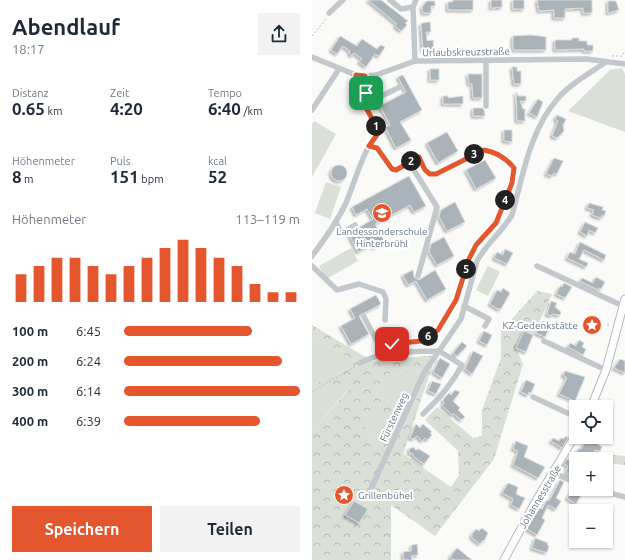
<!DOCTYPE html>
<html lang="de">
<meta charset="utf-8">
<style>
body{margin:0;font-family:Ubuntu,sans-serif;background:#f2f2f3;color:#1f2937;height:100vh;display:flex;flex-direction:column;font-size:15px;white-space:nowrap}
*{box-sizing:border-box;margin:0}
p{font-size:13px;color:#747a83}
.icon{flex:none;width:22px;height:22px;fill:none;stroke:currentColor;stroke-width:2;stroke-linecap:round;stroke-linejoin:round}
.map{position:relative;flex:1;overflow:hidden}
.details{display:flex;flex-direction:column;background:#fff;width:312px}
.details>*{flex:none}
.tools{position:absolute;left:257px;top:400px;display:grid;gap:8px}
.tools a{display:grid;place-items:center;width:44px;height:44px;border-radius:0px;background:#fff;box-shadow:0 1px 3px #0004;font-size:20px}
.pin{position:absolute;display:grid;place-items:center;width:34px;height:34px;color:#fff;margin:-17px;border-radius:8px;box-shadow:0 2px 6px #0006}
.km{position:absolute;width:20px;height:20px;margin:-10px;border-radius:50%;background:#222;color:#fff;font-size:11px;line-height:20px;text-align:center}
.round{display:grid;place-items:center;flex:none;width:42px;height:42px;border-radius:0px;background:#f2f2f3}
.summary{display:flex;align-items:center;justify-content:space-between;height:68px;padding:0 12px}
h1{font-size:22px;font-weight:700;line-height:30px}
.figures{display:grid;grid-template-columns:repeat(3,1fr);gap:6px;height:68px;padding:4px 12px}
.figures div{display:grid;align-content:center}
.figures b{font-size:17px;font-weight:700}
.figures small{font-size:11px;font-weight:400}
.figures p{font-size:11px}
.chart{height:112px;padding:8px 12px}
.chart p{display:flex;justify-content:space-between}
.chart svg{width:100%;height:72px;margin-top:4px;stroke:#e4572e;stroke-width:6}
.primary-button{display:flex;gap:8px;margin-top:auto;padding:8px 12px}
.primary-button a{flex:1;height:46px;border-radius:0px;background:#e4572e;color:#fff;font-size:16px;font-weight:700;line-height:46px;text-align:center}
.primary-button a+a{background:#f2f2f3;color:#1f2937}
ul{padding:0 12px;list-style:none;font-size:13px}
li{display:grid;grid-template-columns:64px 48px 1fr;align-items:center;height:30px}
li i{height:10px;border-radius:5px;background:#e4572e}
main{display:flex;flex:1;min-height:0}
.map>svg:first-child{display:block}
</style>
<main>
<section class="details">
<div class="summary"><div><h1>Abendlauf</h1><p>18:17</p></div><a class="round"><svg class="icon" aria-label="share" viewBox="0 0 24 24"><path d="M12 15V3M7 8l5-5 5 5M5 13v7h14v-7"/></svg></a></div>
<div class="figures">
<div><p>Distanz</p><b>0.65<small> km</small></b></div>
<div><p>Zeit</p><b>4:20</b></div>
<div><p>Tempo</p><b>6:40<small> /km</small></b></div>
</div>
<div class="figures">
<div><p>Höhenmeter</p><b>8<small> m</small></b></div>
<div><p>Puls</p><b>151<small> bpm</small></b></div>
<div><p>kcal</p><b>52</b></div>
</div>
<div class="chart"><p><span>Höhenmeter</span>113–119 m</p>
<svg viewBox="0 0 160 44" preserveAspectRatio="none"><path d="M5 44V27M15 44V22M25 44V17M35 44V17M45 44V22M55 44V27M65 44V22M75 44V17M85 44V11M95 44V6M105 44V11M115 44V17M125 44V22M135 44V33M145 44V38M155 44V38"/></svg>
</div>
<ul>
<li><b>100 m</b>6:45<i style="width:73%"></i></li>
<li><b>200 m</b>6:24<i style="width:90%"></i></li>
<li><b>300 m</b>6:14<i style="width:100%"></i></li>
<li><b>400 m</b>6:39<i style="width:77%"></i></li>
</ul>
<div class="primary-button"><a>Speichern</a><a>Teilen</a></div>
</section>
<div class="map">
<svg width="313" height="560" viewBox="0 0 313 560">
<defs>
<pattern id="forest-crowns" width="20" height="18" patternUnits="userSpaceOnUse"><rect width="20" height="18" fill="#dadfd7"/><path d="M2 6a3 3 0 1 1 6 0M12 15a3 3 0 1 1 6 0" fill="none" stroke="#b4b9b4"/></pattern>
<filter id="shadow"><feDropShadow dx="-2" dy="2" stdDeviation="1" flood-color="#0004"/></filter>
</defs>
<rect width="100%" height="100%" fill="#fafaf8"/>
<!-- green -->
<g fill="#dadfd7">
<path d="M310 68 313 74V132L256 111 298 70Z"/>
<path d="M2 121 24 134 0 177V124Z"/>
<path d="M14 182 29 187 18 219 3 213Z"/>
<path d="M39 248 46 261 14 279 7 266Z"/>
<path d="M176 266 188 272 176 296 164 290Z"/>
<path d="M0 337 41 360 37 368 0 385Z"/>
<path d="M116 369 95 423 85 429 77 441H63L52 425 57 412 84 425 91 409 65 395 71 375Z"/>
<path d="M8 387 37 388 0 431V395Z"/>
</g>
<!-- forest -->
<g fill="url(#forest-crowns)" fill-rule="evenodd">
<path d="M225 291 240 294 221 335 212 331 204 348 211 364 182 459 123 536 79 505V560H0V431L37 389 8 387 0 395V385L37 368 41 360 0 337V325L60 361 124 355 91 454 139 487 147 475 146 451 113 420 125 407 161 438 170 436V410L189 358V331ZM116 369 95 423 85 429 77 441H63L52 425 57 412 84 425 91 409 65 395 71 375 79 374 85 378 87 373Z"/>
<path d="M288 454 313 456V465L294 463V459H289Z"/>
</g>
<!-- building -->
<g fill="#aab3b9" stroke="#dcdcda" filter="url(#shadow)">
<path d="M56 0H69L96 21 93 23 95 25 89 31 83 26 85 24Z"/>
<path d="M141 0H161V10H136V2H141Z"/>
<path d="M179 0H190V7L179 8Z"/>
<rect x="201" y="0" width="11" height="9"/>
<path d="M225 0H280V13H271V8L253 9V18H242V10L227 11Z"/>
<path d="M115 1H123V6H119V13H111L110 7Z"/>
<path d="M296 1H304L307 10 296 13Z"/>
<path d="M118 22 119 32H114L115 41 121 40 122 51H111L109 25 110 23Z"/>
<path d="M219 35 234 37V50H201V36Z"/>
<path d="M28 36 45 46 50 39 65 49 69 45 73 47 67 56 63 54 54 67 47 62 50 59 42 53 40 56 37 53 38 51 31 46 25 54 19 50Z"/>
<path d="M260 38H267V41H275V45H281V51H272V49L243 50V40H260Z"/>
<path d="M200 67H205V71H209V84H202Z"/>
<rect x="118" y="69" width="9" height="11"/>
<path d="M156 74H170V98H161L160 84H157Z"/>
<path d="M91 75 110 110 88 122 99 140 84 148 73 127 78 125 68 106 94 92 86 77Z"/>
<path d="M204 92 206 96H214V101H208L211 109H213V121H205Z"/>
<path d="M131 96H136V98L151 96V104H131Z"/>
<path d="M226 99 231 102 225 117 217 113Z"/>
<path d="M161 108H170L172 110 173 116H161Z"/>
<path d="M245 115 254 119 251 125 252 131 245 138 240 136 246 121 243 119Z"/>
<path d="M192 130H200V142L192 141Z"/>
<path d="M135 132 146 151 126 163 115 143Z"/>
<path d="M242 158 251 161 245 174 242 173 240 176 234 174Z"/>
<path d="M173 160 184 178 164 189 154 170Z"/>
<circle cx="27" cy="173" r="8"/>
<path d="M97 176 114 206 102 212 98 205 63 224 73 242 62 248 60 244 46 252 37 234 61 219 55 209 44 215 40 207Z"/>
<path d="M143 202 153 222 135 231 127 217 129 210Z"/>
<path d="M277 203 291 207 290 210 294 211 292 216 290 215 289 218 280 215 282 210 275 208Z"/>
<path d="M273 222 286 228 283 233 277 230 275 236 268 232Z"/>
<path d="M132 237 142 256 125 265 117 252 119 244Z"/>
<path d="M268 242 294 255 292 260 272 250 267 259 276 263 274 267 255 258 258 252 263 254Z"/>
<path d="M193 249 201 253 195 264 182 258 185 252 191 255Z"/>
<path d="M101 270 102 277 107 280 123 270 134 289 115 300 104 281 96 285 91 275Z"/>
<path d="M284 277 293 282 289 289 287 288 286 290 268 281 270 278 281 283Z"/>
<path d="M252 283 260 287 253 298 244 294 248 286 250 287Z"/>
<path d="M191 288 198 293 189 309H186L178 304 185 290 189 292Z"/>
<path d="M64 295 69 304 47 316 57 334 39 344 29 326 43 318 38 309Z"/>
<path d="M239 301 245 303 243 307 249 312 248 315 240 314 239 316 235 314Z"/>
<path d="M231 321 239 325 233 337 224 333Z"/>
<path d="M172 331 180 335 175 345 167 341Z"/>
<path d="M212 331 221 335 214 352 204 348Z"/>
<path d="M267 340 272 343 270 347 274 349 271 355 256 347 258 343 264 346Z"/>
<path d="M150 342 155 346 145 356 141 353Z"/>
<path d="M161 351 171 356 160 374 153 369Z"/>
<path d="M128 358 138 364 130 378 121 372Z"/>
<path d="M308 359 313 361V373L302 368Z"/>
<path d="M253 371 273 377 263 401 247 394 255 378 251 375Z"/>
<path d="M214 380 223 384 219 393 217 392 216 395 209 392Z"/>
<path d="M120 381 129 384 124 394 116 391Z"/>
<path d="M143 390 148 392 141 401 148 408 146 410 153 417 149 420 142 414 140 415 130 405 132 404 131 400 137 393 139 395Z"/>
<path d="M104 424 108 428 111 424 120 432 118 433 120 435 115 440 113 438 110 441 105 436 101 439 98 438Z"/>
<path d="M254 436 256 438 250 448 239 441 241 438 247 441 249 438 252 439Z"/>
<path d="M275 438 286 441 284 443 290 447 288 451 283 450 278 459 264 454 267 448 269 449Z"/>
<path d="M204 441 216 446 212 457 233 467 226 478 201 465 206 451 201 449Z"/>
<path d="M102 447 103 450 107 449 118 456 112 464 102 457 100 453 98 454 97 449Z"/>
<path d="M255 459 259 460 258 464 263 466 259 475 254 473 256 466 252 464Z"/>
<path d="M248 480 252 482 244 498 249 501 244 509 236 505 230 518 233 520 225 535 215 529 226 507 230 509 235 500 237 501Z"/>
<path d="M196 483 206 487 204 494 213 498 207 509 199 505 201 499 190 493Z"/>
<path d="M262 487 271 492 264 504 255 498Z"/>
<path d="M42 501 56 509 47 523 33 515Z"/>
<path d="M170 528 176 533 172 541 171 540 168 544 160 538V534L164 529 167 531Z"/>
<path d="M223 538 236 543 235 545 237 546 235 552H232L220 548Z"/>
<path d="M105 544 106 555 99 556 100 560H92L91 552 99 551 100 545Z"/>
<path d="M145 548 160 560H142L138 557Z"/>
</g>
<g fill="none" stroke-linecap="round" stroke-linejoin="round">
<defs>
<g id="major">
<path d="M279 407 294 370 313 299"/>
<path d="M192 560 225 499 264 434"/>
</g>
</defs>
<!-- major casing -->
<use href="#major" stroke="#b5babe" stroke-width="9"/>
<!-- path -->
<g stroke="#bbbfc2" stroke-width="1" stroke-dasharray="2 2" stroke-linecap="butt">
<path d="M0 36 15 18"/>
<path d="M300 56H310L313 51"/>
<path d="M295 325H299"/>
<path d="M0 392 44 366"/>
</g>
<!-- minor -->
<g stroke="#c3c8cc" stroke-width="5.5">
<path d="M78 0 89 9 101 7"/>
<path d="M17 13 31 0"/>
<path d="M0 57 44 75 53 76 64 75 103 61 274 59 313 64"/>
<path d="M174 60V106"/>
<path d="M103 61 101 7 104 0"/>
<path d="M44 75 49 98 67 132 57 146 65 148 80 169 84 170 107 157 113 170 118 174H124L172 150C185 152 194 158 202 168L200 183 184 223 164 245 157 259 144 300 126 330 109 341 80 344"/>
<path d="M53 76 54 93 59 99H63L88 87"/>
<path d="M0 110 27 69"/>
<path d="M97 162 125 207 106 276"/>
<path d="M24 222 28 231 32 232 43 225"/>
<path d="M0 256C13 239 25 222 34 203 42 184 47 164 57 146"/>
<path d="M0 266 25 290 47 284 71 292 74 299 73 320"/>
<path d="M225 266 311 306"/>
<path d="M152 306 177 319 173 326"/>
<path d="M52 317 72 354"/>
<path d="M232 341 294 370"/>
<path d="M48 363C73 350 100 352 127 351L149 319 165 261C174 244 190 232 200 215 211 175 218 129 247 97 259 83 278 73 294 62"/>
<path d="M221 397 264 417"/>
<path d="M242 473 264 483"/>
<path d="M283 489 313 497"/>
<path d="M57 493 113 371 127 351 150 365C140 384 127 399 111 414"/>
</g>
<!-- major -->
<use href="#major" stroke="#fff" stroke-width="7"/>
</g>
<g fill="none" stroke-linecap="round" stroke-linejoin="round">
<defs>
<path id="route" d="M54 93 53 76 44 75 49 98 67 132 57 146 65 148 80 169 84 170 107 157 113 170 118 174H124L172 150C184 152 194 158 202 168L200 183 184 223 164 245 157 259 144 300 126 330 109 341 80 344"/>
</defs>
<!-- route casing -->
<use href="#route" stroke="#fff" stroke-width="8"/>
<!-- route -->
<use href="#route" stroke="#e4572e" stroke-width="5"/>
</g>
<!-- icons -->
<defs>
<symbol id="school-disc" viewBox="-11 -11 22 22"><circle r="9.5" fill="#e4572e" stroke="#fff"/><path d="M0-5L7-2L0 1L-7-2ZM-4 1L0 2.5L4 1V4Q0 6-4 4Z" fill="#fff"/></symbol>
<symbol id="sight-disc" viewBox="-11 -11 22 22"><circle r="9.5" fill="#e4572e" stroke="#fff"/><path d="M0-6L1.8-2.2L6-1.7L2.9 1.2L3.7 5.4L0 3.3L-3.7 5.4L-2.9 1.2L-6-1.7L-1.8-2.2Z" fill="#fff"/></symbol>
</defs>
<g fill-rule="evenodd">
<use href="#school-disc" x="59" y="202" width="22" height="22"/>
<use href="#sight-disc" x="269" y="314" width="22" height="22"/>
<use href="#sight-disc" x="21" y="484" width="22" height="22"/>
</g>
<g text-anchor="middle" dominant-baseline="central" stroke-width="4" stroke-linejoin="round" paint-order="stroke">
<!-- street labels -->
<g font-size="10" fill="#657683" stroke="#fff">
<text transform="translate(154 52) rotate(-1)">Urlaubskreuzstraße</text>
<text transform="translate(82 417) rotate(-65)">Fürstenweg</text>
<text transform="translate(228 497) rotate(-59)">Johannesstraße</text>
</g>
<!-- poi labels -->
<g font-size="10" fill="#657683" stroke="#fff">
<text x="70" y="231">Landessonderschule<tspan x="70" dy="12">Hinterbrühl</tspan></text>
<text x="266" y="325" text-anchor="end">KZ-Gedenkstätte</text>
<text x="46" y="495" text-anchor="start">Grillenbühel</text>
</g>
</g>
</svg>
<div class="tools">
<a><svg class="icon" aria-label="locate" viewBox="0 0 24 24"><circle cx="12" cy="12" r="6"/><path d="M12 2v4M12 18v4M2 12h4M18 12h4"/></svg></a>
<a>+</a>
<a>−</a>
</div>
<div class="pin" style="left:54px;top:93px;background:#1e9e55"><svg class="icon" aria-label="arrive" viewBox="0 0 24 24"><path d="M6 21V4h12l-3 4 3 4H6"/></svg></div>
<div class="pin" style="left:80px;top:344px;background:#d93025"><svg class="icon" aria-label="check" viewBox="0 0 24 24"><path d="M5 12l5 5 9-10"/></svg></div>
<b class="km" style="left:64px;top:126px">1</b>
<b class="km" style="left:99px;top:161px">2</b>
<b class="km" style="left:162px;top:154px">3</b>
<b class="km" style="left:193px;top:200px">4</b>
<b class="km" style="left:154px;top:269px">5</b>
<b class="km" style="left:116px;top:336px">6</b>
</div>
</main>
